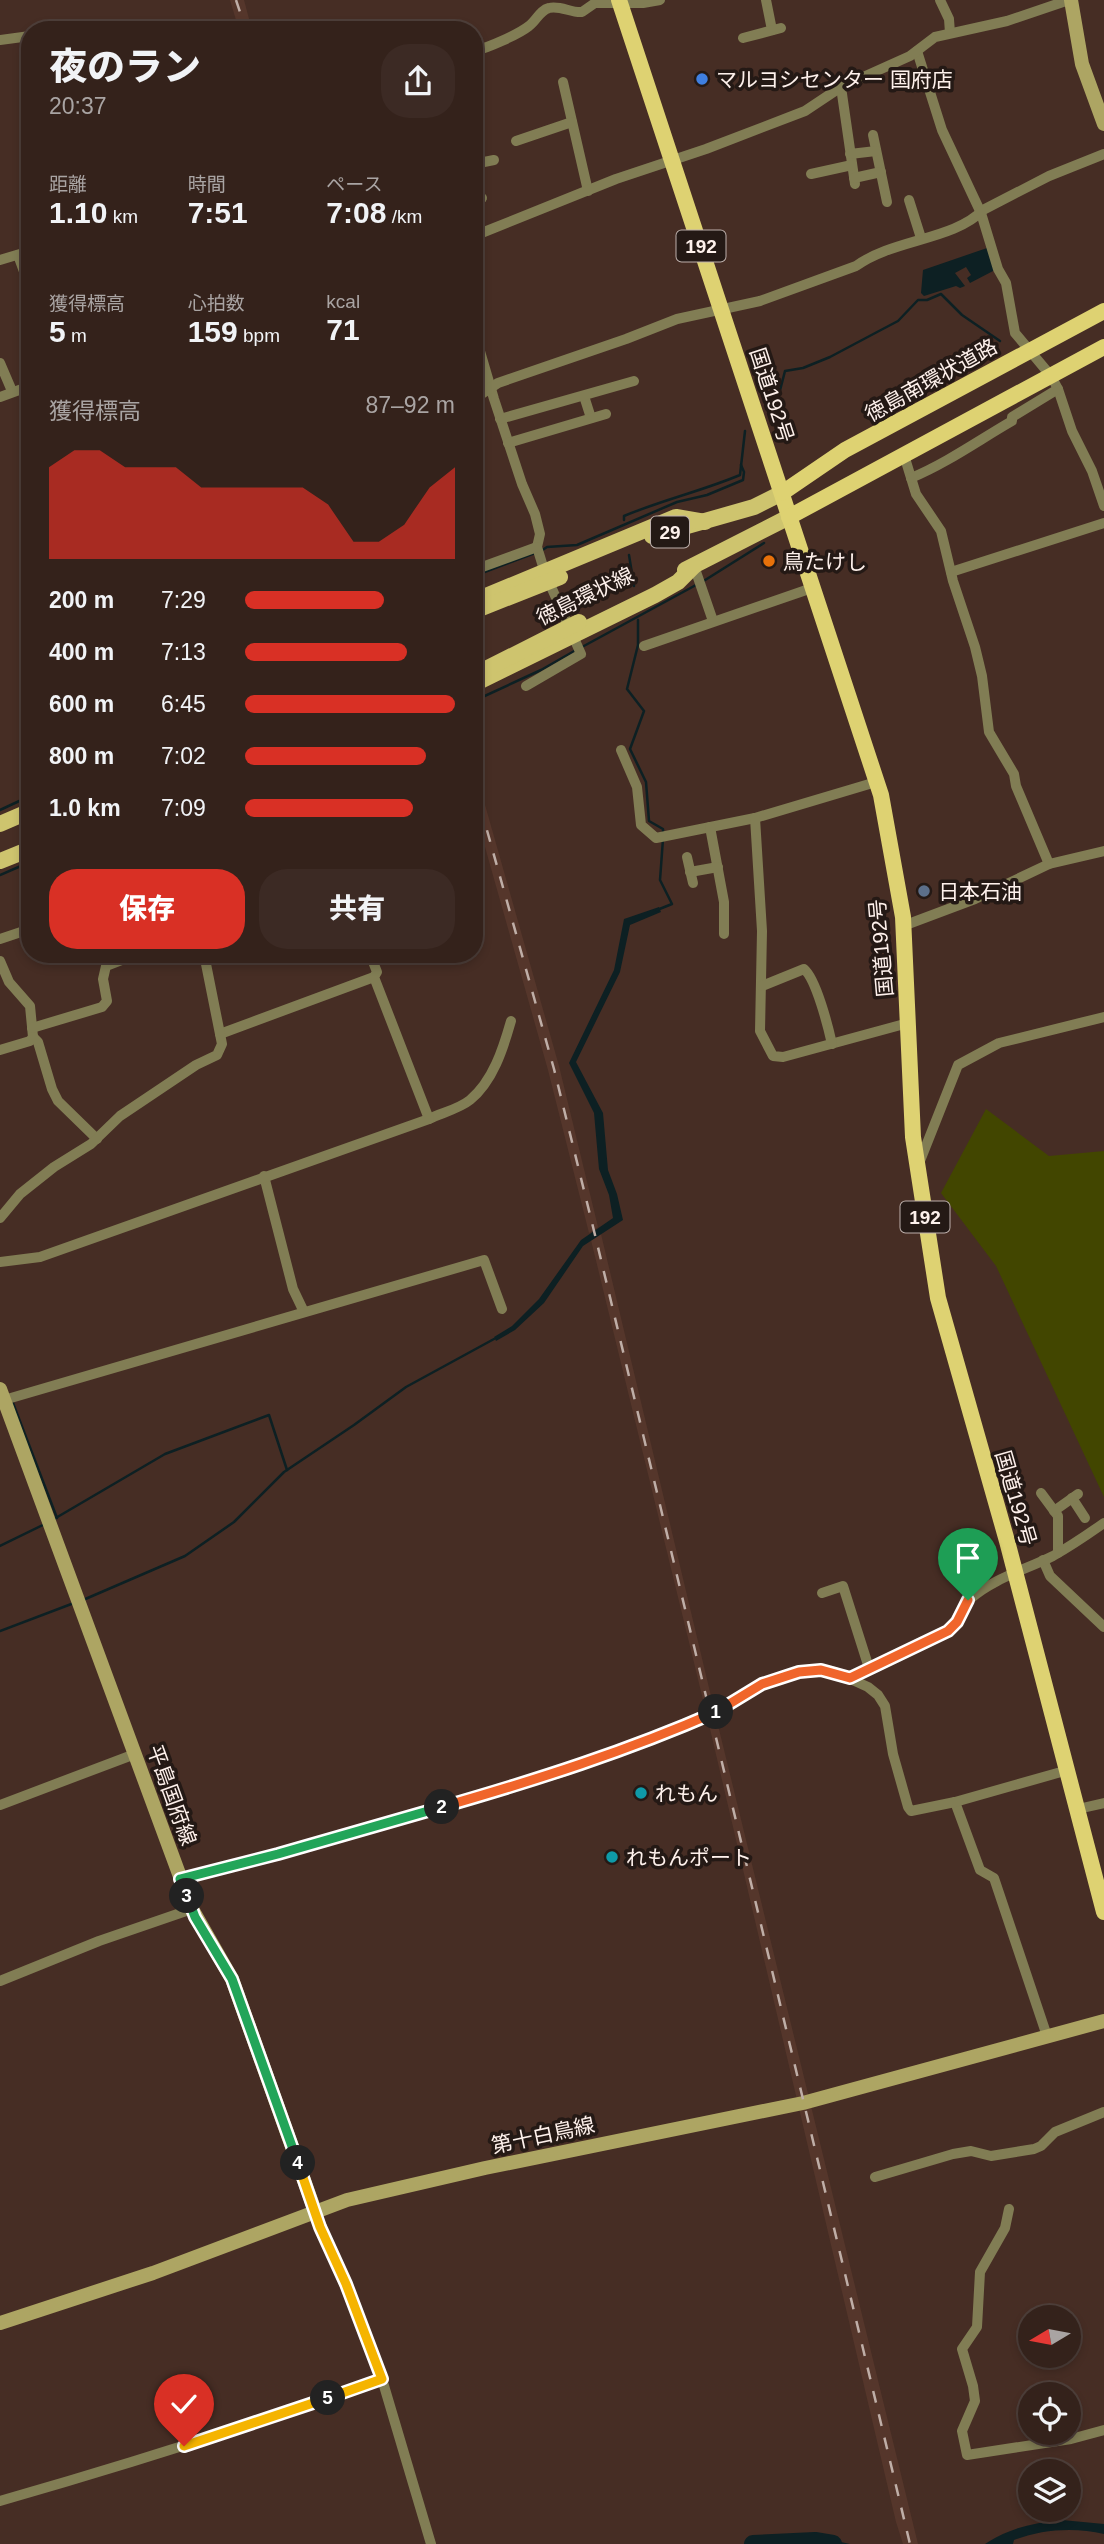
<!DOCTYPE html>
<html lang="ja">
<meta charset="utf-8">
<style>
body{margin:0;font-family:Helvetica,"Noto Sans JP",sans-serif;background:#3c2a24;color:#f1f3f6;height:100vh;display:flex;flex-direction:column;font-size:26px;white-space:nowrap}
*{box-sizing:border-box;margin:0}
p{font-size:23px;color:#a9a4a3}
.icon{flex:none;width:38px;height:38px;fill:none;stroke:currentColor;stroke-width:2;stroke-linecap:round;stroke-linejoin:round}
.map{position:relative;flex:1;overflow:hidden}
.details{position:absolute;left:21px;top:21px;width:462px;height:942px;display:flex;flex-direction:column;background:#34221b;border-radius:28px;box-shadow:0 4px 10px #0003,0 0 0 2px #4e3f3a}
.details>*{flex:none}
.needle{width:46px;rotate:260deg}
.controls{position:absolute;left:1018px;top:2305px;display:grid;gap:14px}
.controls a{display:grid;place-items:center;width:63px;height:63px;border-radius:50%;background:#34221b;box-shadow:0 4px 10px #0003,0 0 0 2px #4e3f3a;font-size:35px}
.pin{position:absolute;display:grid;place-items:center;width:60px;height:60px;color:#fff;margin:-72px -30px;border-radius:50% 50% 50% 0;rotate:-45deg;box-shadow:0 0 7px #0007}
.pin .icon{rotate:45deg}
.km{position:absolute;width:35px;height:35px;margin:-18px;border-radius:50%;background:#222;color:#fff;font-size:19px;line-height:35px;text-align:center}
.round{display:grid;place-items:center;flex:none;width:74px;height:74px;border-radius:28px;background:#3c2a24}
.overview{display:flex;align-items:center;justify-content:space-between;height:119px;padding:0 28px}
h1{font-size:38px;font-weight:800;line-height:52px}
.stats{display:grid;grid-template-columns:repeat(3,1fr);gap:10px;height:119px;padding:7px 28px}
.stats div{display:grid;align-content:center}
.stats b{font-size:30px;font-weight:800}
.stats small{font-size:19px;font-weight:400}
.stats p{font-size:19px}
.chart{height:196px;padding:14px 28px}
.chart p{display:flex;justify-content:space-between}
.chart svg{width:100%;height:126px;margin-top:7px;fill:#d93025;opacity:.7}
.button{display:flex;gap:14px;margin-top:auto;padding:14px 28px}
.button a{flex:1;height:80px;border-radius:28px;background:#d93025;color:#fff;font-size:28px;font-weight:800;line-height:80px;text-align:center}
.button a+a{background:#3c2a24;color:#f1f3f6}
ul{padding:0 28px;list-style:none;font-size:23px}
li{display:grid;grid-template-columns:112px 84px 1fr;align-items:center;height:52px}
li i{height:18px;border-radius:9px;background:#d93025}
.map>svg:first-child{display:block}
</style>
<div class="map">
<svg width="1104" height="2544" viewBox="0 0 1104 2544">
<rect width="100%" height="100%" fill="#462d24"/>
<!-- built -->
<g fill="#55362b">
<path d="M230 0H244L252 30H239Z"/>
<path d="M474 766 559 1066 598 1227 589 1233 548 1070 474 808Z"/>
<path d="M601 1234 715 1713 918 2544H903L896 2522 707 1716 591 1240Z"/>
</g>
<!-- green -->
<path fill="#424600" d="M986 1109 1049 1156 1104 1151V1497L996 1266 941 1193Z"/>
<!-- water -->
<g fill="#0d2023">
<path d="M987 248 995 270 970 283 967 278 971 275 966 267 955 273 965 286 960 288 956 286 924 296 921 293 923 270Z"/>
<path d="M659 907 661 912 630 925 620 972 576 1062 603 1113 608 1170 617 1194 623 1220 583 1246 544 1303 515 1330 496 1341 494 1337 512 1326 539 1299 581 1240 613 1218 609 1195 599 1169 594 1113 569 1063 614 970 624 919Z"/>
<path d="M1062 2520 1104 2524V2534C1075 2527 1042 2529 1014 2540L1013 2544H985C1009 2528 1033 2523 1062 2520Z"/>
<path d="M819 2537 850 2544H785L784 2539Z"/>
</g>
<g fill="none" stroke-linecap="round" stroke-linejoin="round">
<!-- stream -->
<g stroke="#0d2023" stroke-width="2.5">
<path d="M769 408 777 402 785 371 803 368 830 357 879 331 898 321 918 300H927L941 294 962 315 1000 341"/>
<path d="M624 520V516C662 500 702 491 740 475L745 431"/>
<path d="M541 551 547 547 577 545 677 502 707 495 743 480 744 472 741 465"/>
<path d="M629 555 634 586"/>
<path d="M474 576 535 553"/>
<path d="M702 582 764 543"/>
<path d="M638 620V645L627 689 644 711 630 749 646 782 649 821 663 829V833"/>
<path d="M582 647 696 585"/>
<path d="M476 700 541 670 576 650"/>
<path d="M0 810 30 796"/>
<path d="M0 875 30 862"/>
<path d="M657 910 672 904 660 880 663 839"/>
<path d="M13 1403 57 1518"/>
<path d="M54 1519 165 1454 269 1415 287 1470"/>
<path d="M0 1546 45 1524"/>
<path d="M83 1600 185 1556 234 1522 284 1472 354 1425 406 1387 494 1339"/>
<path d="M0 1631 74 1603"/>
<path d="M781 2542 782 2544"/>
</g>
<!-- river -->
<path stroke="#0d2023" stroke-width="18" d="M753 2544 815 2541 833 2544"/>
<!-- minor -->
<g stroke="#817d54" stroke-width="10">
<path d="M766 0 772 30"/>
<path d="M940 0 949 19 950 33"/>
<path d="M743 38 781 28"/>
<path d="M0 40 30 36"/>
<path d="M474 51C488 48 519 34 529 26 537 20 540 10 549 8 560 5 571 13 582 12L595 3H643L660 0"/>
<path d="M917 51 942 130 981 213 998 269 1006 283 1015 333 1051 376 1058 389 1072 431 1092 471 1104 506"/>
<path d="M563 82 588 191"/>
<path d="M841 87 855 184"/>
<path d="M873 135 887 202"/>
<path d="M516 141 572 122"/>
<path d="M850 154 876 151"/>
<path d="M474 164 494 160"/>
<path d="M811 174 852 165"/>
<path d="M854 178 881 172"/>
<path d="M909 200 921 238"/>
<path d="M474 202 482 198"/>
<path d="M474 236 616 179 706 149 805 111 841 87 910 56 935 37 1007 21 1069 0"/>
<path d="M18 255 30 288"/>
<path d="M0 260 30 251"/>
<path d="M474 331 494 399 522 484 535 514 540 534 537 547 545 573 581 654 526 686"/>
<path d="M0 363 12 391"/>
<path d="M584 396 591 418"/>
<path d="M0 397 30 386"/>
<path d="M474 399 498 383 626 339 677 319 760 301 856 266C893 239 954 240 983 210L1049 176 1104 154"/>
<path d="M500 419 634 381"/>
<path d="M508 443 606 414"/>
<path d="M904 455 916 494 941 531 953 581 975 647 982 676 989 732 1014 774 1016 786 1049 864"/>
<path d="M911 478C947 463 979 440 1012 421V417L1058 389"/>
<path d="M694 566 713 621"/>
<path d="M474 570 537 547"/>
<path d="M951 572 1104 523"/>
<path d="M644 646 812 588"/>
<path d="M621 750 637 787 641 825 656 838 755 818 876 782"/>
<path d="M755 818 762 931 760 1031 773 1056 783 1057 908 1023"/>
<path d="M710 827 724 902V934"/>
<path d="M687 857 693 883"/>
<path d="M690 872 718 867"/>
<path d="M30 892V902"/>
<path d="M903 926 975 899 1049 864 1104 851"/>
<path d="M0 939 30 929"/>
<path d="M0 961 9 982 30 1006 33 1037 30 1041 0 1050"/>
<path d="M762 986 804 969C816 979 828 1026 832 1044"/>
<path d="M32 1028 102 1007 107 1001 103 979 106 966 137 954"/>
<path d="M220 1034 374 977"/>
<path d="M33 1037 38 1042 52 1089 58 1101 97 1139"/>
<path d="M429 1119C441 1113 459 1109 470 1100 493 1081 503 1049 511 1021"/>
<path d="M920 1161 958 1065 999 1043 1104 1017"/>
<path d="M264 1176 293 1289 304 1312"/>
<path d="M0 1218 20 1194 54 1167 91 1144 120 1116 196 1065 217 1055 222 1044 204 954"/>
<path d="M0 1262 40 1257 429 1119 374 977 377 972 370 954"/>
<path d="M4 1400 484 1260 502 1309"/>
<path d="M1041 1493 1058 1516V1553"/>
<path d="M1072 1498 1085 1518"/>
<path d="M1054 1511 1078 1494"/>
<path d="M1043 1560 1050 1576 1104 1627"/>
<path d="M822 1593 843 1586 869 1668"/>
<path d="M850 1678 948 1631C957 1621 961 1607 970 1599 994 1578 1025 1570 1053 1556 1071 1546 1087 1535 1104 1523"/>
<path d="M955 1802 980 1870 994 1878 1047 2036"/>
<path d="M0 1805 135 1754"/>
<path d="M1078 1809 1104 1803"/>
<path d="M180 1879 278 1854 563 1772 696 1722 762 1684 799 1672 821 1670 835 1672 868 1687 878 1695 885 1706 893 1754 908 1807 911 1811 955 1802 1068 1770"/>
<path d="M0 1981 99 1941 192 1909"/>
<path d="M875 2177 953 2154 971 2151 991 2156 1034 2149 1041 2146 1055 2132 1104 2112"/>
<path d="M1009 2209 1005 2228 980 2272 977 2327 962 2349 973 2386 975 2401 962 2431 967 2455 1071 2439 1104 2430"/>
<path d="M315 2211 382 2379 431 2544"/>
<path d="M0 2501C129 2464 256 2424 382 2379"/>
</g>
<!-- secondary -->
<g stroke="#ada563" stroke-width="14">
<path d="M1071 0 1082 64 1104 124"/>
<path d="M0 1389 192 1909 232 1979 315 2211"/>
<path d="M0 2323 153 2273 347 2200 485 2168 803 2103 1104 2021"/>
</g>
<!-- primary -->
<g stroke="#cec46e" stroke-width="16">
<path d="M652 536 754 507 782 493"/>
<path d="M685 570 789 517"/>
<path d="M474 601 676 517 705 522"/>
<path d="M474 684 655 595 678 582 694 566"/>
<path d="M0 824 30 811"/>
<path d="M0 861 30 849"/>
</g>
<!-- trunk -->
<g stroke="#ded272" stroke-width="16">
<path d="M619 0 881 795 903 917 913 1137 938 1298 1007 1541 1104 1912"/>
<path d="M782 493 845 450 1104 311"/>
<path d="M789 517 1104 347"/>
</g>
<!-- rail -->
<g stroke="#bfaea7" stroke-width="2.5" stroke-dasharray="12 12" stroke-linecap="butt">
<path d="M236 0 246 30"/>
<path d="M474 784 554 1069 596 1239 910 2544"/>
</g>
<!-- primary-bridge -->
<g stroke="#cec46e" stroke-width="16">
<path d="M474 611 560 577"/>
<path d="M474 675 579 622"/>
</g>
</g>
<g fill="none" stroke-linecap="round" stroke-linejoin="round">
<defs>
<path id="split-1" d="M716 1712 762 1684 799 1672 821 1670 850 1678 948 1631 957 1622 968 1600"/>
<path id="split-2" d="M442 1807C536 1780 627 1751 716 1712"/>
<path id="split-3" d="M187 1896 180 1879 278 1854 442 1807"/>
<path id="split-4" d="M187 1896 195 1917 232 1979 298 2163"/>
<path id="split-5" d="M298 2163 320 2227 346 2284 382 2379 328 2398"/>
<path id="split-6" d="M184 2446 328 2398"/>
</defs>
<!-- split-1 casing -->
<use href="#split-1" stroke="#fff" stroke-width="14"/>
<!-- split-2 casing -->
<use href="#split-2" stroke="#fff" stroke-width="14"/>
<!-- split-3 casing -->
<use href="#split-3" stroke="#fff" stroke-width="14"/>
<!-- split-4 casing -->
<use href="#split-4" stroke="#fff" stroke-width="14"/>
<!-- split-5 casing -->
<use href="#split-5" stroke="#fff" stroke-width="14"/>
<!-- split-6 casing -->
<use href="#split-6" stroke="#fff" stroke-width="14"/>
<!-- split-1 -->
<use href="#split-1" stroke="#f0652b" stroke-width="9"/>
<!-- split-2 -->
<use href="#split-2" stroke="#f0652b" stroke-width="9"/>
<!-- split-3 -->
<use href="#split-3" stroke="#22a559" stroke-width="9"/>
<!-- split-4 -->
<use href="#split-4" stroke="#22a559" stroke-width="9"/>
<!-- split-5 -->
<use href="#split-5" stroke="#f5b400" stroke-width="9"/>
<!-- split-6 -->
<use href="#split-6" stroke="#f5b400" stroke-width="9"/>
</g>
<!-- markers -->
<circle fill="#3f7fe0" stroke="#241915" stroke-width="2.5" cx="702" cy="79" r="7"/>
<circle fill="#e8710a" stroke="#241915" stroke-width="2.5" cx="769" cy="561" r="7"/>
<circle fill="#5c6f8a" stroke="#241915" stroke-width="2.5" cx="924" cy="891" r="7"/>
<g fill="#0f9aa8" stroke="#241915" stroke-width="2.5">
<circle cx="641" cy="1793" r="7"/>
<circle cx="612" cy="1857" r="7"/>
</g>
<g text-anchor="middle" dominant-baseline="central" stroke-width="7" stroke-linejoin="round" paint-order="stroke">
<!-- shield labels -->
<g fill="#241915" stroke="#bdb0ac" stroke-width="2">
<rect x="676.5" y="230.5" width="49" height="31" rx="5"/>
<rect x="651" y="516.5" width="38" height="31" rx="5"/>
<rect x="900.5" y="1201.5" width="49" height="31" rx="5"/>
</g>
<g font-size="19" font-weight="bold" fill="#fef1ec">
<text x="701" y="246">192</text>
<text x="670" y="532">29</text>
<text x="925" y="1217">192</text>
</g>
<!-- poi labels -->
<g font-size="21" fill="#fef1ec" stroke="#241915" text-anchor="start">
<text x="716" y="79">マルヨシセンター 国府店</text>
<text x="783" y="561">鳥たけし</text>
<text x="938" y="891">日本石油</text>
<text x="655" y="1793">れもん</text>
<text x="626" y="1857">れもんポート</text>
</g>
<!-- street labels -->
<g font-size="21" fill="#fef1ec" stroke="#241915">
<text transform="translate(931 380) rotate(-29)">徳島南環状道路</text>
<text transform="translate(772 395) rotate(72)">国道192号</text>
<text transform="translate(585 596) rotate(-26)">徳島環状線</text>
<text transform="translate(881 948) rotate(-95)">国道192号</text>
<text transform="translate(1016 1498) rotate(74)">国道192号</text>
<text transform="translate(172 1795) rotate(70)">平島国府線</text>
<text transform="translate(543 2135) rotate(-12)">第十白鳥線</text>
</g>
</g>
</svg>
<div class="controls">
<a><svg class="needle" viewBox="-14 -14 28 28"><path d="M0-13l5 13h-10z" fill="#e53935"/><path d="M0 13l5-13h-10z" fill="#a9a4a3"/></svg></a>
<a><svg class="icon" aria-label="locate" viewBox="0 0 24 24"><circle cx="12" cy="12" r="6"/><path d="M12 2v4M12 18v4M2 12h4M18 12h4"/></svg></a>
<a><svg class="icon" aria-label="layers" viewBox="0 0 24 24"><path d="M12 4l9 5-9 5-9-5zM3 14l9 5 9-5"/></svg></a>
</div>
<div class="pin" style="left:968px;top:1600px;background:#1e9e55"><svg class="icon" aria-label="arrive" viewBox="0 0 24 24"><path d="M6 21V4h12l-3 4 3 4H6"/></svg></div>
<div class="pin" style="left:184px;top:2446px;background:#d93025"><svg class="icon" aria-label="check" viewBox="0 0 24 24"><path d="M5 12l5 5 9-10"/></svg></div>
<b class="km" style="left:716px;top:1712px">1</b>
<b class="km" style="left:442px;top:1807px">2</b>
<b class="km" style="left:187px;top:1896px">3</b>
<b class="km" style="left:298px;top:2163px">4</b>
<b class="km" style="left:328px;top:2398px">5</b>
<section class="details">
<div class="overview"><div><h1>夜のラン</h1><p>20:37</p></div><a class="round"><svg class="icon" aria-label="share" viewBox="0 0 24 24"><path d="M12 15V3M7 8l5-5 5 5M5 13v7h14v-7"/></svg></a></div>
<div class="stats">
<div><p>距離</p><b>1.10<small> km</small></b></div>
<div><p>時間</p><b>7:51</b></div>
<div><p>ペース</p><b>7:08<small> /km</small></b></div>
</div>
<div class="stats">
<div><p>獲得標高</p><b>5<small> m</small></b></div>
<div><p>心拍数</p><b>159<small> bpm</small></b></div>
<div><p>kcal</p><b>71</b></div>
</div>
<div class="chart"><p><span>獲得標高</span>87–92 m</p>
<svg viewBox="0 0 160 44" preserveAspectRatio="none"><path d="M0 44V12L10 6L20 6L30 12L40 12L50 12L60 19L70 19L80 19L90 19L100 19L110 25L120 38L130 38L140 32L150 19L160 12V44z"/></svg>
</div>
<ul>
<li><b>200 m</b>7:29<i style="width:66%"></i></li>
<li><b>400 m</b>7:13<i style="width:77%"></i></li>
<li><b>600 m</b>6:45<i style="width:100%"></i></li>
<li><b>800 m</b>7:02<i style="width:86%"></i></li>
<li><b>1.0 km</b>7:09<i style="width:80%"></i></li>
</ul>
<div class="button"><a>保存</a><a>共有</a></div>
</section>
</div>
